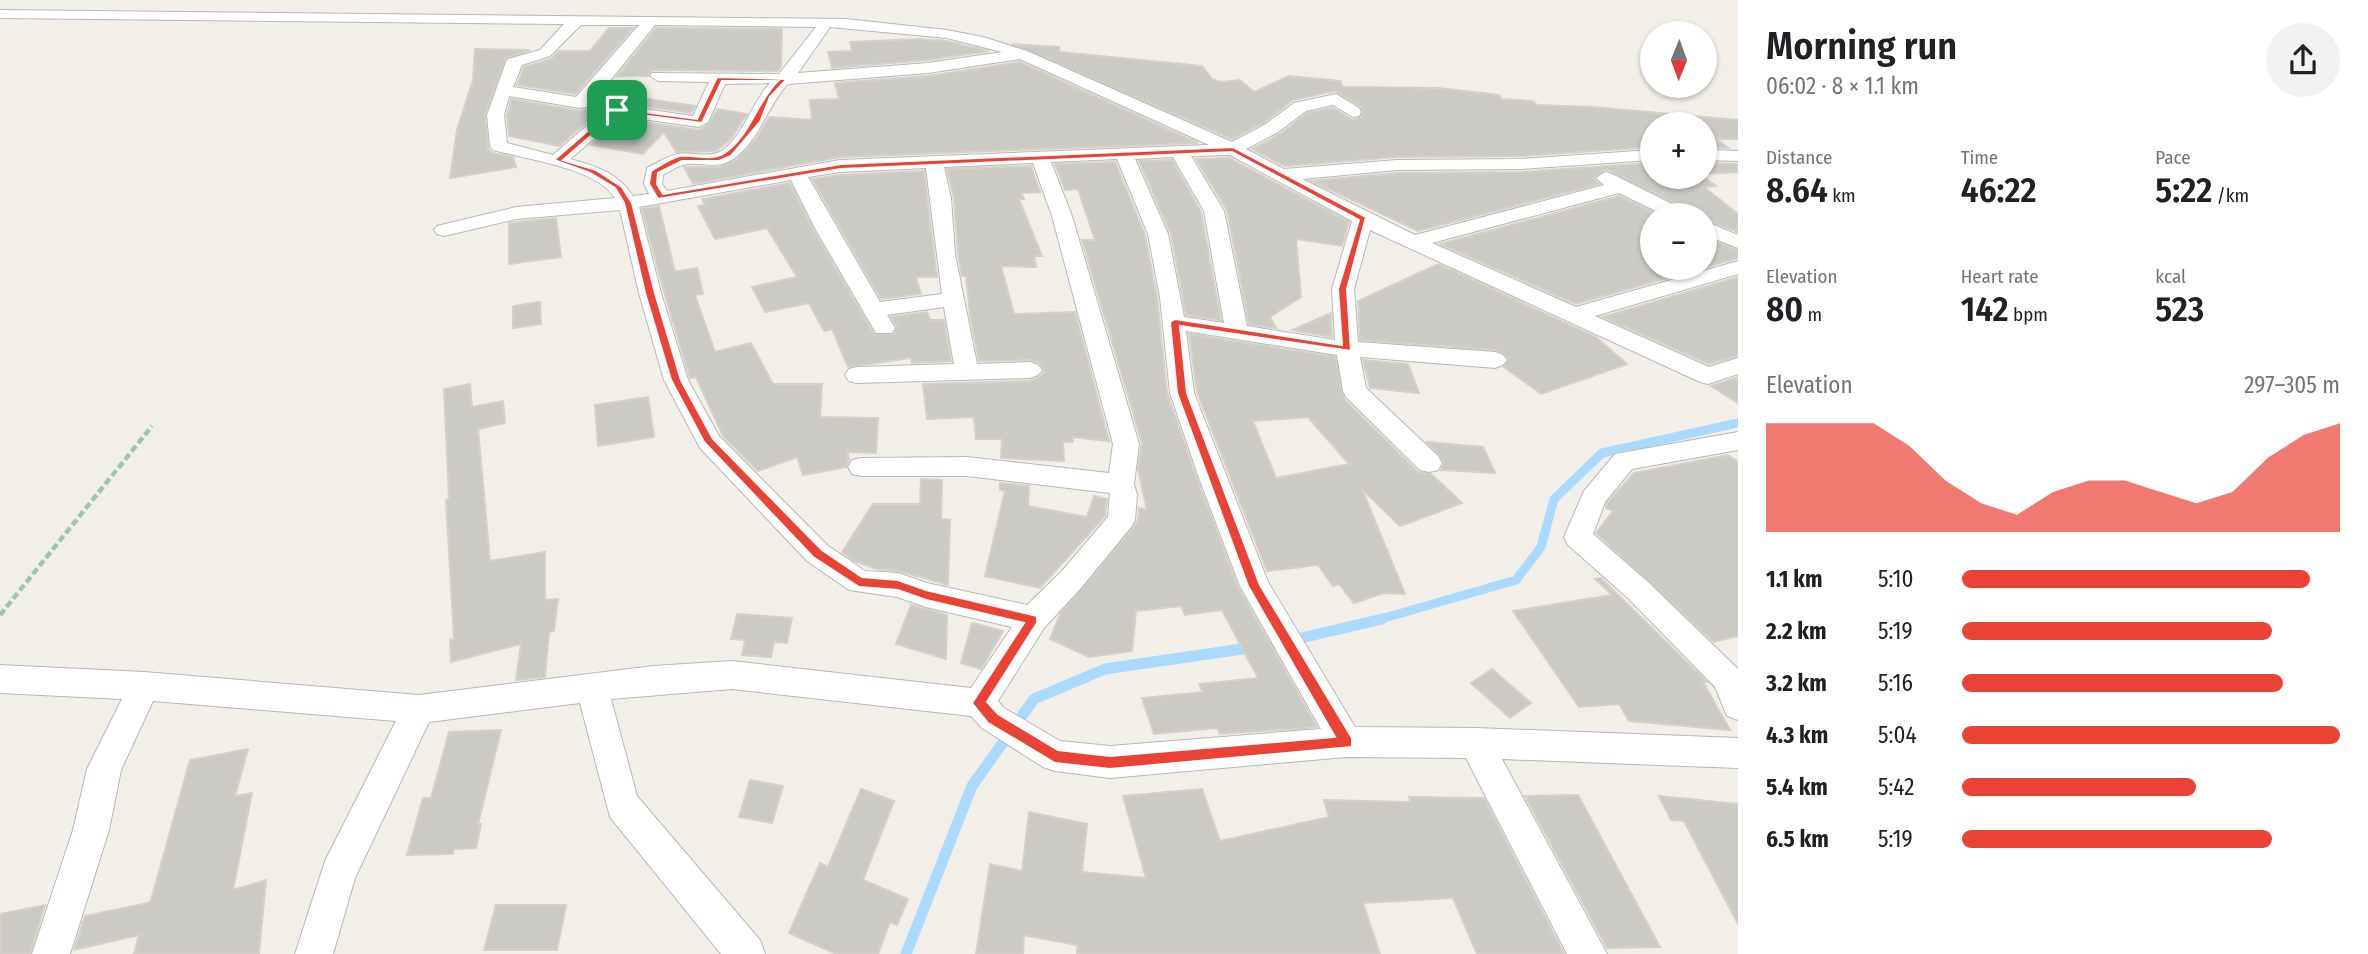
<!DOCTYPE html>
<meta charset="utf-8">
<style>
body{margin:0;font-family:"Fira Sans Condensed",sans-serif;background:#f2f2f2;color:#202124;height:100vh;display:flex;flex-direction:column;font-size:26px;white-space:nowrap}
*{box-sizing:border-box;margin:0}
p{font-size:23px;color:#757577}
.icon{flex:none;width:38px;height:38px;fill:none;stroke:currentColor;stroke-width:2;stroke-linecap:round;stroke-linejoin:round}
.map{position:relative;flex:1;overflow:hidden}
.drawer{display:flex;flex-direction:column;background:#fff;width:630px}
.drawer>*{flex:none}
.needle{width:46px;rotate:181deg}
.fabs{position:absolute;left:1640px;top:21px;display:grid;gap:14px}
.fabs a{display:grid;place-items:center;width:77px;height:77px;border-radius:50%;background:#fff;box-shadow:0 2px 5px #0004;font-size:35px}
.pin{position:absolute;display:grid;place-items:center;width:60px;height:60px;color:#fff;margin:-30px;border-radius:14px;box-shadow:0 4px 10px #0006}
.round{display:grid;place-items:center;flex:none;width:74px;height:74px;border-radius:37px;background:#f2f2f2}
.head{display:flex;align-items:center;justify-content:space-between;height:119px;padding:0 28px}
h1{font-size:38px;font-weight:600;line-height:52px}
.metrics{display:grid;grid-template-columns:repeat(3,1fr);gap:10px;height:119px;padding:7px 28px}
.metrics div{display:grid;align-content:center}
.metrics b{font-size:35px;font-weight:600}
.metrics small{font-size:19px;font-weight:400}
.metrics p{font-size:19px}
.chart{height:196px;padding:14px 28px}
.chart p{display:flex;justify-content:space-between}
.chart svg{width:100%;height:126px;margin-top:7px;fill:#ea4335;opacity:.7}
ul{padding:0 28px;list-style:none;font-size:23px}
li{display:grid;grid-template-columns:112px 84px 1fr;align-items:center;height:52px}
li i{height:18px;border-radius:9px;background:#ea4335}
main{display:flex;flex:1;min-height:0}
.map>svg:first-child{display:block}
</style>
<main>
<div class="map">
<svg width="1738" height="954" viewBox="0 0 1738 954">
<rect width="100%" height="100%" fill="#f1efe8"/>
<g fill="none" stroke-linecap="round" stroke-linejoin="round">
<!-- stream-far1 -->
<path stroke="#aadaff" stroke-width="9" d="M1374 621 1516 580 1541 547 1554 499 1602 453 1738 423"/>
<!-- stream -->
<path stroke="#aadaff" stroke-width="11" d="M906 954 972 786 1034 699 1105 669 1276 644 1382 619"/>
</g>
<!-- building -->
<g fill="#cccac5" stroke="#d6d1c6" stroke-width="2" fill-rule="evenodd">
<path d="M609 28H633L575 94 517 85 524 67 551 59 559 51H590Z"/>
<path d="M656 28 782 29 781 67 778 71 652 70 648 76H617Z"/>
<path d="M920 39 947 41 989 51 928 60 832 68 828 52 852 51 850 42Z"/>
<path d="M1012 44 1059 47 1060 52 1202 66 1212 79 1221 82 1240 80 1254 92 1289 76 1340 81 1343 87 1438 88 1499 95 1502 99 1533 101 1537 105 1592 107 1738 120V139H1717L1728 148 1704 147V124H1652V147L1522 156 1397 157 1285 166 1252 149 1280 134 1307 113 1333 108 1353 120 1361 117V107L1335 91 1293 100 1265 122 1232 139Z"/>
<path d="M475 49 530 50 506 58 485 114 488 148 492 153 513 157 516 167 450 178 457 130 473 80Z"/>
<path d="M1020 62 1198 143 840 157 693 184 684 167H720L737 159 755 140 769 117 812 120 810 100 839 99 835 83 928 76Z"/>
<path d="M641 98 695 106 691 113 635 105Z"/>
<path d="M511 99 580 111 588 109 598 99 612 101 559 146 509 136 507 115Z"/>
<path d="M717 109 747 114 730 140 716 151 676 152 664 132 643 154 591 145 622 119 699 130 710 123Z"/>
<path d="M1229 158 1349 222 1342 246 1296 239 1301 297 1270 317 1276 328 1249 324 1227 210 1196 159Z"/>
<path d="M1172 160 1201 212 1221 320 1186 315 1171 234 1139 161Z"/>
<path d="M1115 162 1145 235 1157 297 1167 393 1197 479 1238 587 1317 727 1220 734 1217 728 1154 734 1142 698 1203 692 1199 684 1258 678 1222 610 1185 615 1181 606 1136 611 1132 651 1089 657 1050 639 1060 614 1133 528 1138 520 1139 508 1147 510 1138 469 1142 443 1082 240H1095L1078 189 1065 190 1055 164Z"/>
<path d="M1652 163V177H1704L1716 186 1704 187 1738 214V232L1704 219V215H1692L1687 209 1606 169 1593 178 1599 184 1418 231 1311 181 1397 173 1522 172Z"/>
<path d="M1704 163 1738 164V172L1704 174Z"/>
<path d="M1031 166 1040 192 1021 193 1024 199H1019L1042 256H1034L1036 267 1001 266 1014 314 1075 312 1109 441 1072 437 1073 442H1063L1064 461 1001 458 1002 439H976L974 417 927 419 923 384 1030 381 1039 377 1044 372 1040 363 1031 360 979 361 970 315 966 276H962L958 254 954 198 947 169Z"/>
<path d="M924 171 937 277H916L921 294 881 299 812 179 840 175Z"/>
<path d="M790 183 814 231 874 334H894L897 327 891 317 927 312 930 320H944L951 361 912 363 911 358 848 367 832 329 824 331 809 303 765 312 752 287 797 277 767 228 715 239 698 206 705 205 702 199Z"/>
<path d="M1619 196 1659 215H1652V268H1704V238L1738 250V258L1734 259 1576 304 1440 244Z"/>
<path d="M659 206 675 272 697 268 703 294 695 295 715 352 751 343 773 384H822L820 417 878 418 876 453 847 452 849 459 846 467 803 475 797 457 758 471 723 436 696 377 690 378 664 292 642 209Z"/>
<path d="M556 218 561 257 509 264V223Z"/>
<path d="M1438 264 1596 337 1627 364 1541 394 1504 367 1509 358 1496 350 1360 340 1358 301Z"/>
<path d="M1738 277V356L1709 364 1603 317Z"/>
<path d="M540 302 541 324 513 328V306Z"/>
<path d="M1331 313 1332 337 1292 330Z"/>
<path d="M1189 334 1335 357 1344 399 1418 472 1431 474 1462 503 1400 526 1362 489 1405 594 1384 593 1354 603 1339 584 1333 586 1318 565 1267 571 1197 392ZM1308 417 1349 464 1276 478 1253 421Z"/>
<path d="M1363 360 1408 364 1419 393 1370 388Z"/>
<path d="M1738 377V403L1711 386Z"/>
<path d="M470 384 472 407 503 401 505 423 478 429 490 561 545 552V600L558 599 554 631 549 632 545 677 516 680 521 644 451 662 450 640 454 639 446 500 449 499 444 389Z"/>
<path d="M648 397 654 437 598 446 595 405Z"/>
<path d="M1427 442 1483 447 1495 473 1441 470 1444 462Z"/>
<path d="M1728 455 1738 462V636L1714 642 1596 533 1613 511 1606 508 1607 503 1634 473Z"/>
<path d="M921 479 942 480 941 519 950 520 948 585 899 571 877 569 854 561 842 552 873 504H920Z"/>
<path d="M1000 483 1029 486 1028 506 1087 517 1094 496 1107 499 1105 516 1040 588 985 576 1005 491 1000 490Z"/>
<path d="M1601 578 1707 682H1703L1730 730 1629 721 1619 704 1579 707 1513 611 1612 595 1595 579Z"/>
<path d="M911 605 947 615 946 659 896 644Z"/>
<path d="M737 614 792 618 787 643 774 642 771 657 742 655 745 640 731 639Z"/>
<path d="M972 623 1003 631 981 669 961 663Z"/>
<path d="M1492 669 1531 703 1510 718 1471 683Z"/>
<path d="M501 730 478 824H481L476 848 454 849 453 854 407 855 423 798H431L449 732Z"/>
<path d="M248 749 235 796 252 793 233 890 266 880 259 954H134L139 935 74 950 85 916 148 903 151 900 190 760Z"/>
<path d="M750 780 783 786 772 823 739 817Z"/>
<path d="M861 789 894 801 863 880 908 899 897 925 890 922 878 954H836L789 933 820 863 828 867Z"/>
<path d="M1202 789 1220 841 1329 817 1324 800 1411 802 1409 797 1484 798 1564 954H1477L1453 898 1363 903 1380 954H1077V945L1024 935 1023 954H976L990 864 1022 871 1029 812 1087 824 1082 872 1146 878 1123 796Z"/>
<path d="M1578 795 1660 947 1607 948 1525 796Z"/>
<path d="M1659 796 1738 804V924L1684 821 1671 820Z"/>
<path d="M45 905 30 954H0V914Z"/>
<path d="M496 905H566L557 950H484Z"/>
</g>
<g fill="none" stroke-linecap="round" stroke-linejoin="round">
<defs>
<g id="minor">
<path d="M0 10 846 19 947 30 983 37 1027 51 1232 142 1266 124 1294 103 1336 94 1359 108 1361 112 1359 116 1353 117 1333 105 1306 111 1278 132 1246 149 1284 169 1397 160 1522 159 1652 150V160L1522 169 1397 170 1302 179 1415 235 1604 185 1596 178 1605 172 1612 174 1686 211 1689 215H1664L1619 193 1432 243 1576 307 1738 261V274L1595 316 1709 367 1738 358V374L1708 384 1700 382 1370 230 1354 289 1358 342 1495 352 1503 355 1507 360 1503 365 1495 368 1360 357 1366 388 1438 456 1442 463 1438 470 1429 472 1420 470 1346 397 1343 391 1337 355 1186 331 1194 393 1268 582 1355 727 1475 728 1738 738V768L1502 759 1607 954H1567L1466 758 1346 757 1110 778 1055 771 1043 767 982 728 971 716 732 689 611 699 637 796 760 940 765 954H721L610 817 580 703 429 722 355 878 333 954H295L325 861 396 721 153 701 121 770 109 830 70 954H32L73 830 87 769 122 699 0 693V665L144 672 419 695 653 666 732 661 971 688 1012 627 926 607 897 597 849 590 807 561 700 448 664 380 639 293 620 210 516 219 444 236 437 234 434 230 437 226 516 207 615 198C597 168 526 159 493 150L490 146 487 115 506 62 508 59 540 50 564 24 0 18ZM581 25H639L576 97 513 87 522 65 550 56ZM655 25 816 27 779 74 652 73 650 76 658 81 709 82 693 116 630 107 639 96 637 92 604 88ZM830 27 947 38 1002 52 928 63 798 73ZM1020 59 1209 145 840 160 667 191 662 184 663 175C669 172 676 167 682 165 696 161 712 168 725 163 756 151 767 105 788 84L928 73ZM770 83C754 99 739 146 717 153 705 157 690 152 678 154 667 156 657 163 647 168L644 184 649 194 633 196C618 173 596 166 570 159L621 116 699 127 708 122 725 84ZM509 96 580 108 586 107 597 96 618 99 553 155 507 143 504 115ZM1230 155 1352 221 1332 289 1335 340 1247 326 1224 211 1191 156ZM1173 157 1204 211 1224 323 1184 317 1168 234 1135 159ZM1117 159 1148 234 1160 297 1170 393 1199 478 1240 586 1321 729 1110 746 1060 741 1004 708 998 701 1044 628 1081 588 1131 527 1135 520 1137 495 1134 484 1139 444 1072 216 1051 162ZM1033 163 1052 216 1113 444 1109 473 967 457 861 458 852 460 848 467 852 474 861 476H967L1110 493 1108 517 1061 572 1027 605 927 583 898 573 865 571 827 545 719 436 688 380 661 293 639 207 791 180 816 230 876 333H892L895 328 887 315 944 307 954 364 857 367 849 369 845 375 849 381 857 383 1030 378 1038 375 1042 370 1038 365 1030 362 977 364 955 254 951 198 944 167ZM926 168 942 294 880 302 808 177 840 172Z"/>
<path d="M1704 150 1738 151V161L1704 160Z"/>
<path d="M1704 221 1738 235V248L1704 235Z"/>
<path d="M1738 432V450L1632 469 1605 502 1593 534 1648 582 1738 669V720L1727 716 1715 687 1628 598 1568 545 1564 537 1584 491 1615 454Z"/>
</g>
</defs>
<!-- minor casing -->
<use href="#minor" stroke="#b5b8bc" stroke-width="2"/>
<!-- path -->
<path stroke="#9cc7a9" stroke-width="4.5" stroke-dasharray="7 3.5" stroke-linecap="butt" d="M0 615 152 426"/>
<!-- minor -->
<use href="#minor" fill="#fff" fill-rule="evenodd"/>
</g>
<!-- route -->
<path fill="#ea4335" stroke="#fff" stroke-width="2" fill-rule="evenodd" d="M717 77 787 79 770 97 760 122 731 156 719 161H682L658 173 657 184 663 194 841 164 1233 147 1366 217 1347 289 1351 351 1180 326 1187 393 1260 585 1352 738V747L1110 769 1055 763 988 723 972 703 1024 623 926 600 898 590 859 587 813 557 704 442 671 380 645 293 624 203 615 188 590 173 554 160 614 108 697 119ZM722 81H778C756 102 750 137 723 154 711 161 693 154 680 156 670 158 660 166 651 171L649 184 658 199 841 169 1232 152 1359 220 1338 289 1342 345 1175 319 1170 322 1177 393 1248 586 1335 737 1110 756 1058 750 998 714 987 702 1037 623V616L926 590 898 580 862 577 822 550 713 439 681 380 655 293 632 203 622 187 596 170 563 160 618 112 702 123Z"/>
</svg>
<div class="fabs">
<a><svg class="needle" viewBox="-14 -14 28 28"><path d="M0-13l5 13h-10z" fill="#e53935"/><path d="M0 13l5-13h-10z" fill="#757577"/></svg></a>
<a>+</a>
<a>−</a>
</div>
<div class="pin" style="left:617px;top:110px;background:#1e9e55"><svg class="icon" aria-label="arrive" viewBox="0 0 24 24"><path d="M6 21V4h12l-3 4 3 4H6"/></svg></div>
</div>
<section class="drawer">
<div class="head"><div><h1>Morning run</h1><p>06:02 · 8 × 1.1 km</p></div><a class="round"><svg class="icon" aria-label="share" viewBox="0 0 24 24"><path d="M12 15V3M7 8l5-5 5 5M5 13v7h14v-7"/></svg></a></div>
<div class="metrics">
<div><p>Distance</p><b>8.64<small> km</small></b></div>
<div><p>Time</p><b>46:22</b></div>
<div><p>Pace</p><b>5:22<small> /km</small></b></div>
</div>
<div class="metrics">
<div><p>Elevation</p><b>80<small> m</small></b></div>
<div><p>Heart rate</p><b>142<small> bpm</small></b></div>
<div><p>kcal</p><b>523</b></div>
</div>
<div class="chart"><p><span>Elevation</span>297–305 m</p>
<svg viewBox="0 0 160 44" preserveAspectRatio="none"><path d="M0 44V6L10 6L20 6L30 6L40 14L50 26L60 34L70 38L80 30L90 26L100 26L110 30L120 34L130 30L140 18L150 10L160 6V44z"/></svg>
</div>
<ul>
<li><b>1.1 km</b>5:10<i style="width:92%"></i></li>
<li><b>2.2 km</b>5:19<i style="width:82%"></i></li>
<li><b>3.2 km</b>5:16<i style="width:85%"></i></li>
<li><b>4.3 km</b>5:04<i style="width:100%"></i></li>
<li><b>5.4 km</b>5:42<i style="width:62%"></i></li>
<li><b>6.5 km</b>5:19<i style="width:82%"></i></li>
</ul>
</section>
</main>
